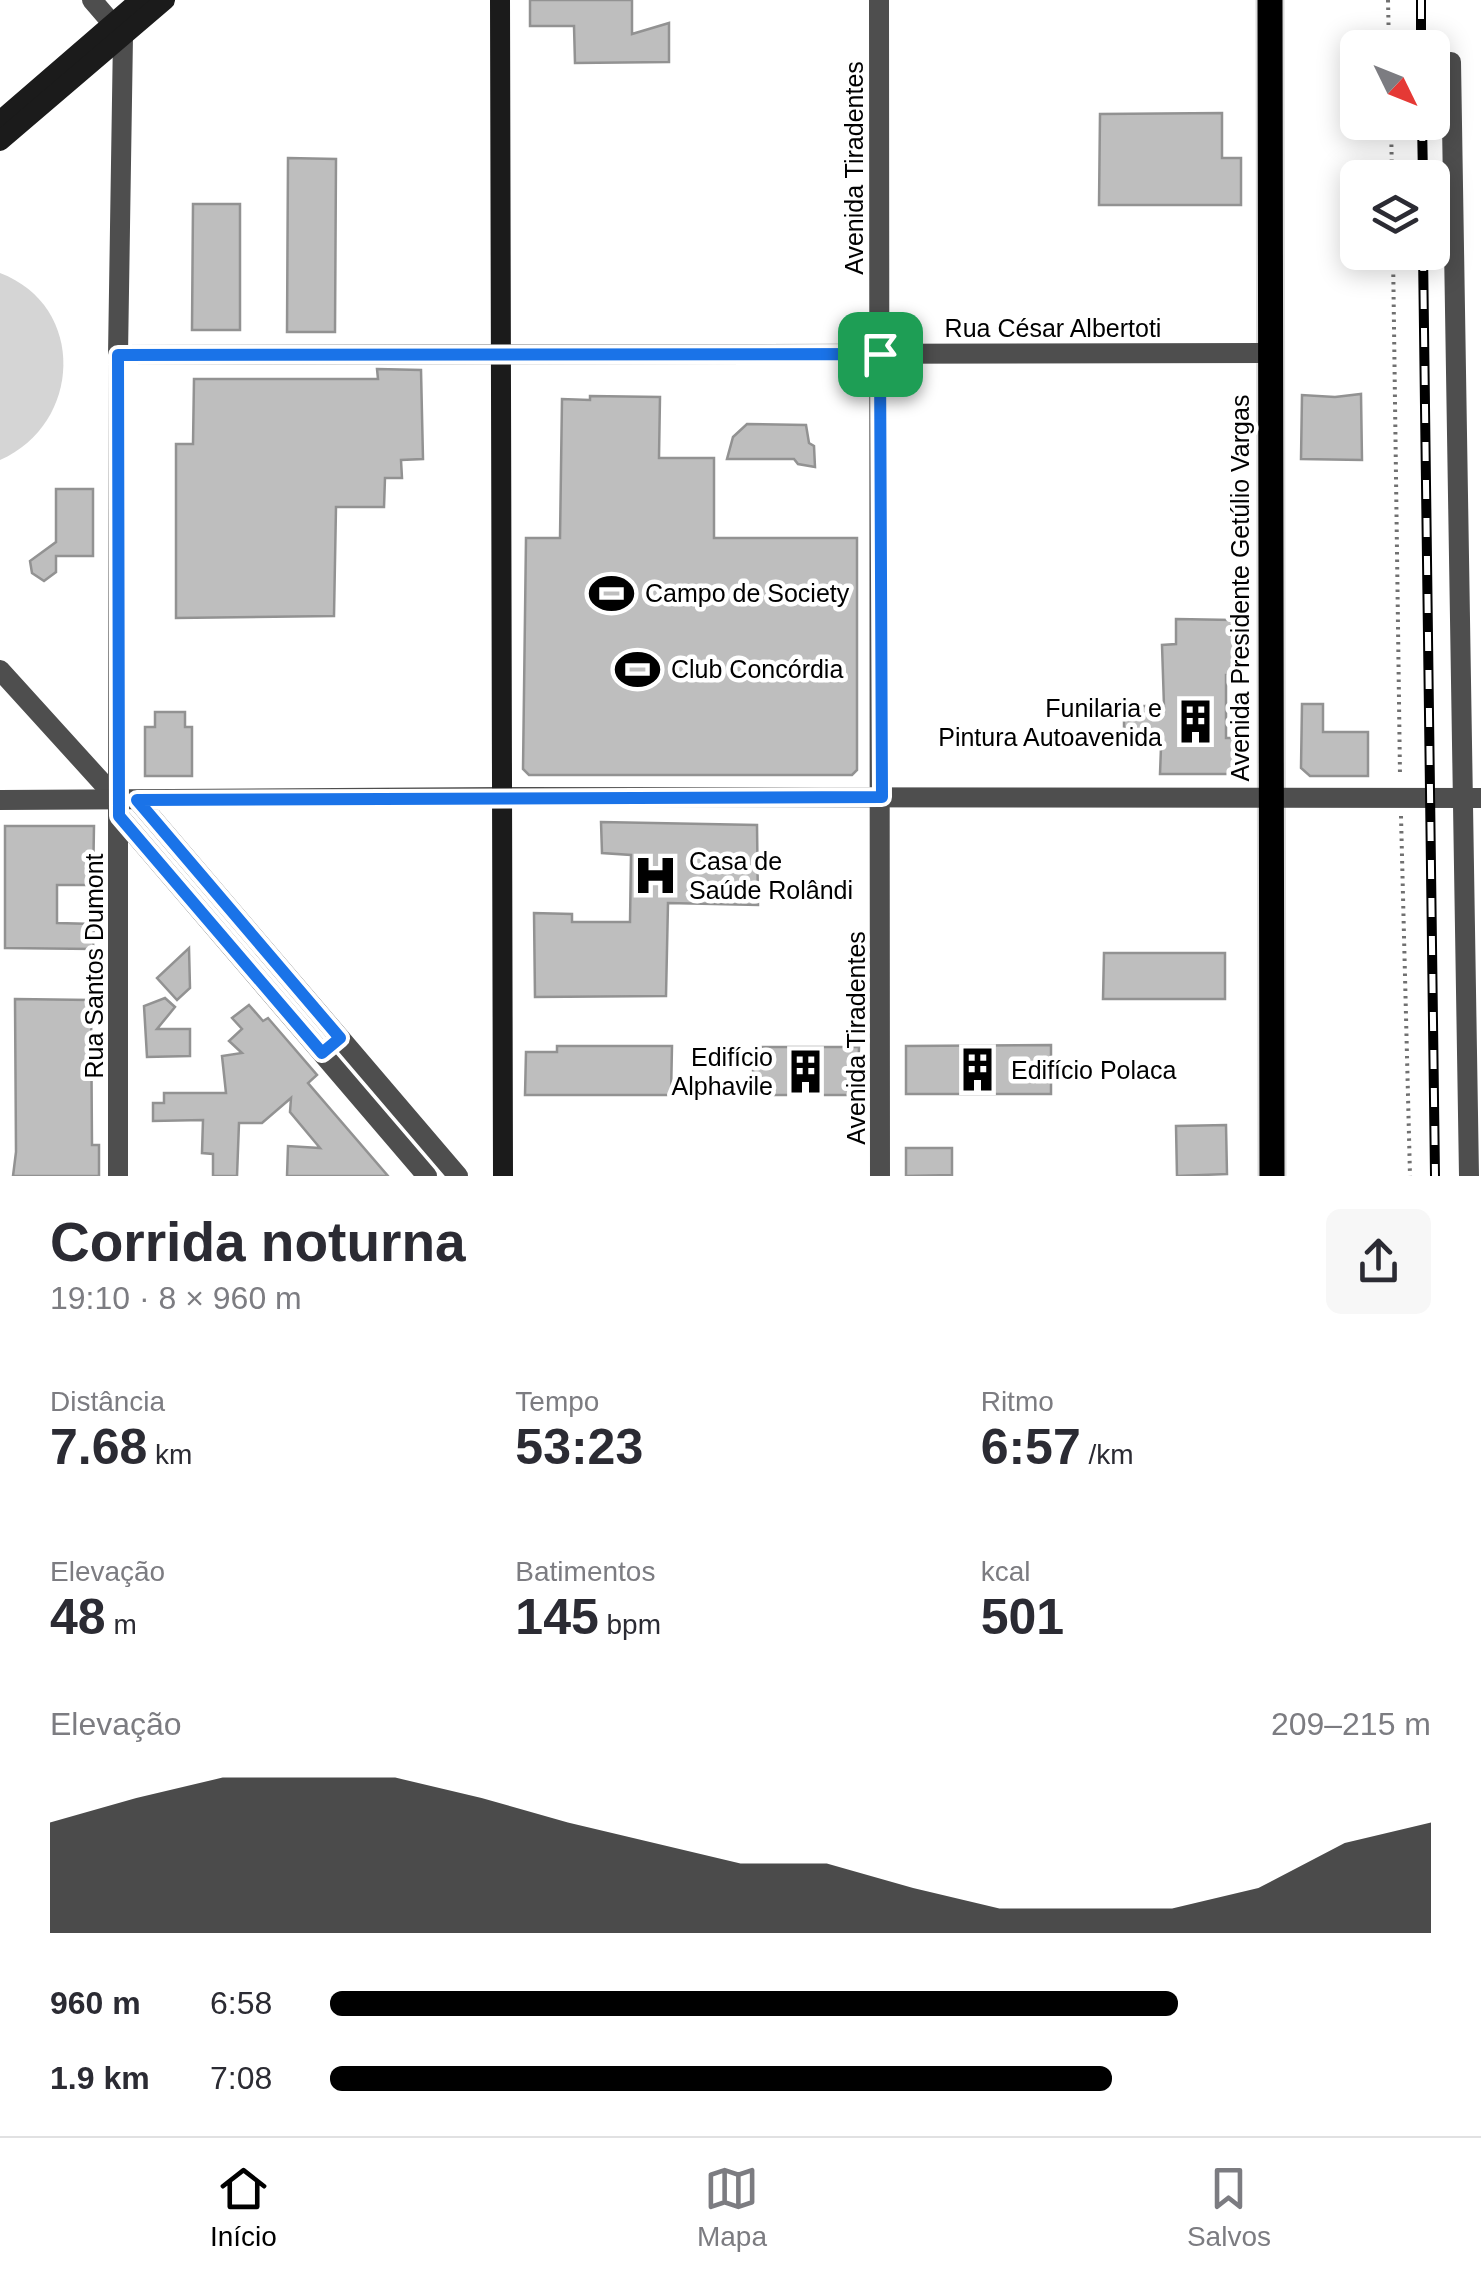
<!DOCTYPE html>
<html lang="pt">
<meta charset="utf-8">
<style>
body{margin:0;font-family:Arial,sans-serif;background:#f7f7f7;color:#2b2b33;height:100vh;display:flex;flex-direction:column;font-size:38px;white-space:nowrap}
*{box-sizing:border-box;margin:0}
p{font-size:32px;color:#7c7c81}
.icon{flex:none;width:55px;height:55px;fill:none;stroke:currentColor;stroke-width:2;stroke-linecap:round;stroke-linejoin:round}
.map{position:relative;height:1176px;overflow:hidden}
.details{display:flex;flex-direction:column;background:#fff;flex:1}
.details>*{flex:none}
.needle{width:65px;rotate:133deg}
.controls{position:absolute;left:1340px;top:30px;display:grid;gap:20px}
.controls a{display:grid;place-items:center;width:110px;height:110px;border-radius:15px;background:#fff;box-shadow:0 5px 25px #0003;font-size:50px}
.pin{position:absolute;display:grid;place-items:center;width:85px;height:85px;color:#fff;margin:-42px;border-radius:20px;box-shadow:0 5px 15px #0006}
.round{display:grid;place-items:center;flex:none;width:105px;height:105px;border-radius:15px;background:#f7f7f7}
.overview{display:flex;align-items:center;justify-content:space-between;height:170px;padding:0 50px}
h1{font-size:55px;font-weight:700;line-height:75px}
.figures{display:grid;grid-template-columns:repeat(3,1fr);gap:15px;height:170px;padding:10px 50px}
.figures div{display:grid;align-content:center}
.figures b{font-size:50px;font-weight:700}
.figures small{font-size:28px;font-weight:400}
.figures p{font-size:28px}
.chart{height:280px;padding:20px 50px}
.chart p{display:flex;justify-content:space-between}
.chart svg{width:100%;height:180px;margin-top:10px;fill:#000;opacity:.7}
ul{padding:0 50px;list-style:none;font-size:32px}
li{display:grid;grid-template-columns:160px 120px 1fr;align-items:center;height:75px}
li i{height:25px;border-radius:12px;background:#000}
.dock{display:flex;justify-content:space-around;align-items:center;height:140px;border-top:2px solid #e1e1e2;background:#fff;font-size:28px;color:#7c7c81}
.dock a{display:grid;justify-items:center;gap:5px}
.dock .current{color:#000}
.map>svg:first-child{display:block}
</style>
<div class="map">
<svg width="1481" height="1176" viewBox="0 0 1481 1176">
<rect width="100%" height="100%" fill="#fff"/>
<!-- green -->
<path fill="#d5d5d5" d="M0 273C87 306 82 424 0 460Z"/>
<!-- building -->
<g fill="#bebebe" stroke="#929292" stroke-width="2.5">
<path d="M530 0H632V34L669 23V62L575 63 574 26H530Z"/>
<path d="M1222 113V158H1241V205H1099L1100 114Z"/>
<path d="M288 158 336 159 335 332H287Z"/>
<path d="M193 204H240V330H192Z"/>
<path d="M377 369 421 370 423 459 401 460 402 478H385L384 507H336L334 616 176 618V444H193L194 379H378Z"/>
<path d="M1361 394 1362 460 1301 459 1302 395 1335 397Z"/>
<path d="M590 396 660 397 659 458H714V538H857V770L852 775H529L523 769 526 538H560L562 399 590 400Z"/>
<path d="M747 424 806 425 809 443 814 446 815 467 798 464 794 459H727L733 437Z"/>
<path d="M56 489H93V556H56V572L44 581 32 573 30 561 56 542Z"/>
<path d="M1176 619 1233 620 1235 644 1231 675H1226V738H1237V774H1160L1161 747H1124V706H1164L1162 645 1176 644Z"/>
<path d="M1302 704H1323V732H1368V776H1310L1301 768Z"/>
<path d="M155 712H185V727H192V776H145V727H155Z"/>
<path d="M601 822 757 825 758 905 668 903 666 996 535 997 534 913 572 914V922H630L631 855 602 853Z"/>
<path d="M5 826H94L93 885H57V923L94 924 93 949 5 948Z"/>
<path d="M189 948 190 988 177 1000 157 978Z"/>
<path d="M1104 953H1225V999H1103Z"/>
<path d="M165 998 175 1007 157 1029H190V1056L147 1057 144 1006Z"/>
<path d="M15 999 91 1000 92 1145H99V1176H13L16 1152Z"/>
<path d="M249 1005 263 1021 268 1018 317 1075 308 1083 388 1176H287L288 1146 320 1148 290 1112 291 1098 262 1123H239L237 1176H213V1154L202 1153 203 1120 153 1121V1103H164V1093H226L222 1056 242 1053 229 1041 242 1029 232 1018Z"/>
<path d="M1051 1045V1094H906V1046Z"/>
<path d="M557 1046H672L671 1095H525L526 1052H557Z"/>
<path d="M753 1047H859L858 1095H753Z"/>
<path d="M1226 1125 1227 1174 1177 1176 1176 1126Z"/>
<path d="M906 1148H952V1175L906 1176Z"/>
</g>
<g fill="none" stroke-linecap="round" stroke-linejoin="round">
<defs>
<path id="primary" d="M1270 0 1272 1176"/>
</defs>
<!-- primary casing -->
<use href="#primary" stroke="#dbdbdb" stroke-width="29"/>
<!-- path -->
<g stroke="#707070" stroke-width="4" stroke-dasharray="2.5 5" stroke-linecap="butt">
<path d="M1388 0 1389 48"/>
<path d="M1391 122 1392 178"/>
<path d="M1393 252 1400 776"/>
<path d="M1401 816 1410 1176"/>
</g>
<!-- street -->
<g stroke="#4e4e4e" stroke-width="20">
<path d="M92 0 123 36 118 355V1176"/>
<path d="M879 0 880 1176"/>
<path d="M1451 62 1469 1176"/>
<path d="M118 355 1269 353"/>
<path d="M0 670 118 800"/>
<path d="M0 800 501 797 1481 798"/>
<path d="M137 800 458 1176"/>
<path d="M119 816 427 1176"/>
</g>
<!-- secondary -->
<g stroke="#1b1b1b" stroke-width="20">
<path d="M500 0 503 1176"/>
<path d="M0 121 140 0"/>
<path d="M0 141 165 0"/>
</g>
<!-- primary -->
<use href="#primary" stroke="#000" stroke-width="25"/>
<defs>
<g id="rail">
<path d="M1421 0V48"/>
<path d="M1422 122 1423 178"/>
<path d="M1423 252 1435 1176"/>
</g>
</defs>
<!-- rail casing -->
<use href="#rail" stroke="#000" stroke-width="10"/>
<!-- rail -->
<use href="#rail" stroke="#fff" stroke-width="6" stroke-dasharray="19" stroke-linecap="butt"/>
</g>
<g fill="none" stroke-linecap="round" stroke-linejoin="round">
<defs>
<path id="route" d="M880 354 882 797 137 800 340 1038 322 1053 119 816 118 355Z"/>
</defs>
<!-- route casing -->
<use href="#route" stroke="#fff" stroke-width="20"/>
<!-- route -->
<use href="#route" stroke="#1a73e8" stroke-width="12"/>
</g>
<!-- icons -->
<defs>
<symbol id="stadium-bare" viewBox="-9 -9 18 18"><path d="M0-5a6.5 5 0 1 0 0 10a6.5 5 0 1 0 0-10ZM-3.5-1.8h7v3.6h-7Z" fill="#000" stroke="#fff" stroke-width="2.5" paint-order="stroke"/></symbol>
<symbol id="building-bare" viewBox="-9 -9 18 18"><path d="M-4-6H4V6H1V3H-1V6H-4ZM-2.5-4.3h1.7v1.8h-1.7ZM.8-4.3h1.7v1.8H.8ZM-2.5-1h1.7V.8h-1.7ZM.8-1h1.7V.8H.8Z" fill="#000" stroke="#fff" stroke-width="2.5" paint-order="stroke"/></symbol>
<symbol id="hospital-bare" viewBox="-9 -9 18 18"><path d="M-5-5h3v3.5h4V-5h3V5h-3V1.5h-4V5h-3Z" fill="#000" stroke="#fff" stroke-width="2.5" paint-order="stroke"/></symbol>
</defs>
<g fill-rule="evenodd">
<use href="#stadium-bare" x="580" y="562" width="63" height="63"/>
<use href="#stadium-bare" x="606" y="638" width="63" height="63"/>
<use href="#building-bare" x="1164" y="690" width="63" height="63"/>
<use href="#hospital-bare" x="624" y="844" width="63" height="63"/>
<use href="#building-bare" x="946" y="1038" width="63" height="63"/>
<use href="#building-bare" x="774" y="1040" width="63" height="63"/>
</g>
<g text-anchor="middle" dominant-baseline="central" stroke-width="9" stroke-linejoin="round" paint-order="stroke">
<!-- street labels -->
<g font-size="25" fill="#000" stroke="#fff">
<text transform="translate(854 168) rotate(-90)">Avenida Tiradentes</text>
<text x="1053" y="328">Rua César Albertoti</text>
<text transform="translate(1240 588) rotate(-90)">Avenida Presidente Getúlio Vargas</text>
<text transform="translate(94 966) rotate(-90)">Rua Santos Dumont</text>
<text transform="translate(856 1038) rotate(-90)">Avenida Tiradentes</text>
</g>
<!-- poi labels -->
<g font-size="25" fill="#000" stroke="#fff" text-anchor="start">
<text x="645" y="593">Campo de Society</text>
<text x="671" y="669">Club Concórdia</text>
<text x="1162" y="708" text-anchor="end">Funilaria e<tspan x="1162" dy="29">Pintura Autoavenida</tspan></text>
<text x="689" y="861">Casa de<tspan x="689" dy="29">Saúde Rolândi</tspan></text>
<text x="773" y="1057" text-anchor="end">Edifício<tspan x="773" dy="29">Alphavile</tspan></text>
<text x="1011" y="1070">Edifício Polaca</text>
</g>
</g>
</svg>
<div class="controls">
<a><svg class="needle" viewBox="-14 -14 28 28"><path d="M0-13l5 13h-10z" fill="#e53935"/><path d="M0 13l5-13h-10z" fill="#7c7c81"/></svg></a>
<a><svg class="icon" aria-label="layers" viewBox="0 0 24 24"><path d="M12 4l9 5-9 5-9-5zM3 14l9 5 9-5"/></svg></a>
</div>
<div class="pin" style="left:880px;top:354px;background:#1e9e55"><svg class="icon" aria-label="arrive" viewBox="0 0 24 24"><path d="M6 21V4h12l-3 4 3 4H6"/></svg></div>
</div>
<section class="details">
<div class="overview"><div><h1>Corrida noturna</h1><p>19:10 · 8 × 960 m</p></div><a class="round"><svg class="icon" aria-label="share" viewBox="0 0 24 24"><path d="M12 15V3M7 8l5-5 5 5M5 13v7h14v-7"/></svg></a></div>
<div class="figures">
<div><p>Distância</p><b>7.68<small> km</small></b></div>
<div><p>Tempo</p><b>53:23</b></div>
<div><p>Ritmo</p><b>6:57<small> /km</small></b></div>
</div>
<div class="figures">
<div><p>Elevação</p><b>48<small> m</small></b></div>
<div><p>Batimentos</p><b>145<small> bpm</small></b></div>
<div><p>kcal</p><b>501</b></div>
</div>
<div class="chart"><p><span>Elevação</span>209–215 m</p>
<svg viewBox="0 0 160 44" preserveAspectRatio="none"><path d="M0 44V17L10 11L20 6L30 6L40 6L50 11L60 17L70 22L80 27L90 27L100 33L110 38L120 38L130 38L140 33L150 22L160 17V44z"/></svg>
</div>
<ul>
<li><b>960 m</b>6:58<i style="width:77%"></i></li>
<li><b>1.9 km</b>7:08<i style="width:71%"></i></li>
</ul>
</section>
<nav class="dock">
<a class="current"><svg class="icon" aria-label="home" viewBox="0 0 24 24"><path d="M3 11l9-7 9 7M6 9v11h12V9"/></svg>Início</a>
<a><svg class="icon" aria-label="map" viewBox="0 0 24 24"><path d="M3 6l6-2 6 2 6-2v14l-6 2-6-2-6 2zM9 4v14M15 6v14"/></svg>Mapa</a>
<a><svg class="icon" aria-label="saved" viewBox="0 0 24 24"><path d="M7 4h10v16l-5-4-5 4z"/></svg>Salvos</a>
</nav>
